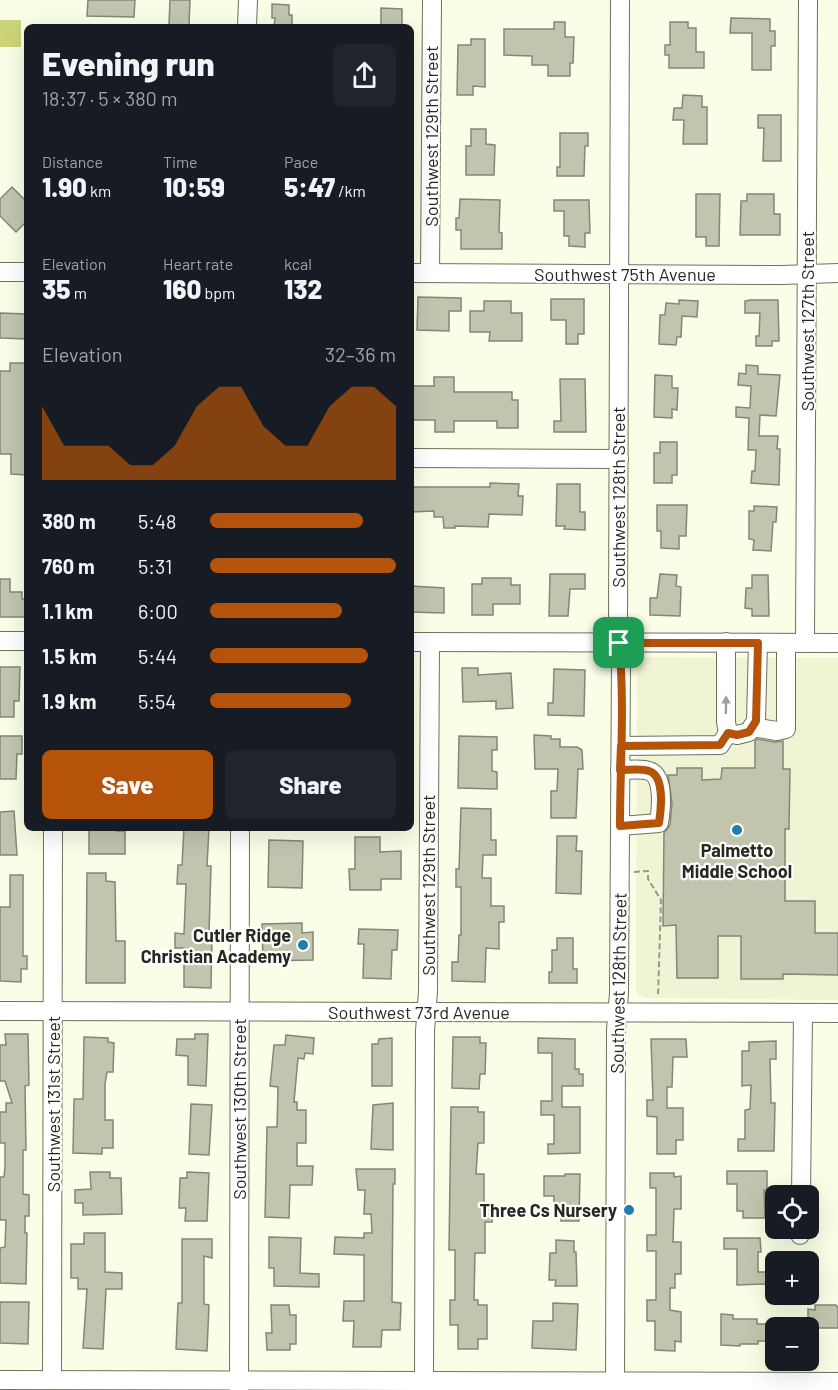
<!DOCTYPE html>
<meta charset="utf-8">
<style>
body{margin:0;font-family:Barlow,sans-serif;background:#20242c;color:#f1f3f6;height:100vh;display:flex;flex-direction:column;font-size:22px;white-space:nowrap}
*{box-sizing:border-box;margin:0}
p{font-size:20px;color:#9ea1a6}
.icon{flex:none;width:33px;height:33px;fill:none;stroke:currentColor;stroke-width:2;stroke-linecap:round;stroke-linejoin:round}
.map{position:relative;flex:1;overflow:hidden}
.sheet{position:absolute;left:24px;top:24px;width:390px;height:807px;display:flex;flex-direction:column;background:#171b24;border-radius:9px;box-shadow:0 6px 24px #0002}
.sheet>*{flex:none}
.controls{position:absolute;left:765px;top:1185px;display:grid;gap:12px}
.controls a{display:grid;place-items:center;width:54px;height:54px;border-radius:9px;background:#171b24;box-shadow:0 6px 24px #0002;font-size:30px}
.pin{position:absolute;display:grid;place-items:center;width:51px;height:51px;color:#fff;margin:-26px;border-radius:12px;box-shadow:0 3px 9px #0006}
.round{display:grid;place-items:center;flex:none;width:63px;height:63px;border-radius:9px;background:#20242c}
.headline{display:flex;align-items:center;justify-content:space-between;height:102px;padding:0 18px}
h1{font-size:33px;font-weight:800;line-height:45px}
.stats{display:grid;grid-template-columns:repeat(3,1fr);gap:9px;height:102px;padding:6px 18px}
.stats div{display:grid;align-content:center}
.stats b{font-size:26px;font-weight:800}
.stats small{font-size:16px;font-weight:400}
.stats p{font-size:16px}
.chart{height:168px;padding:12px 18px}
.chart p{display:flex;justify-content:space-between}
.chart svg{width:100%;height:108px;margin-top:6px;fill:#b45309;opacity:.7}
.action{display:flex;gap:12px;margin-top:auto;padding:12px 18px}
.action a{flex:1;height:69px;border-radius:9px;background:#b45309;color:#fff;font-size:24px;font-weight:800;line-height:69px;text-align:center}
.action a+a{background:#20242c;color:#f1f3f6}
ul{padding:0 18px;list-style:none;font-size:20px}
li{display:grid;grid-template-columns:96px 72px 1fr;align-items:center;height:45px}
li i{height:15px;border-radius:8px;background:#b45309}
.map>svg:first-child{display:block}
</style>
<div class="map">
<svg width="838" height="1390" viewBox="0 0 838 1390">
<rect width="100%" height="100%" fill="#fbfee6"/>
<!-- built -->
<path fill="#f0f4d4" d="M646 657 838 658V1000L647 998 639 995 636 989 637 671 639 663Z"/>
<!-- green -->
<rect fill="#ccd479" x="0" y="20" width="21" height="27"/>
<!-- building -->
<g fill="#c2c5ae" stroke="#848772" stroke-width="1.5">
<path d="M88 0H135L134 17 87 16Z"/>
<path d="M170 0H190L189 25H169Z"/>
<path d="M272 4 289 5V15H292V27H274L275 18H272Z"/>
<path d="M381 8 402 9V26L381 27Z"/>
<path d="M731 18 770 19V31H775V46H771V70H752V33H730Z"/>
<path d="M554 22H565V37H574L573 63H570V76H548V65H532V56L504 55V29H554Z"/>
<path d="M670 22H688V28H696V52H704V68H669V55H665V45H670Z"/>
<path d="M471 39H485V87L473 86V95H457L458 45H471Z"/>
<path d="M683 95 702 96V107H707V144H683L684 120H673L674 108H682Z"/>
<path d="M758 115H781V161H763L764 128H758Z"/>
<path d="M471 129H486V144L495 145 494 175H466V146H471Z"/>
<path d="M560 133H588V146H585L584 176H557V167H560Z"/>
<path d="M12 187 27 202V221L16 232 0 216V199Z"/>
<path d="M696 194H720L719 246H706V237H696Z"/>
<path d="M747 194H774V214H780V235H740L741 201H747Z"/>
<path d="M460 199 500 200 499 232 502 233V249H461V230H456V218H459Z"/>
<path d="M554 200H589L590 233H585V247L569 246V236H564V211H554Z"/>
<path d="M418 297 461 298V311H449V331L417 330Z"/>
<path d="M551 299H584V334H578V344H566V320H551Z"/>
<path d="M679 300 698 301 697 317 682 316 681 337H677L676 345 659 344 660 315H665L666 303 679 304Z"/>
<path d="M750 300H778L779 341H772V346H756V336H759L760 313H745V301Z"/>
<path d="M484 301H511V313H522V341H489L490 332H470V311H484Z"/>
<path d="M0 313 27 314V339L0 338Z"/>
<path d="M10 363H27V381H25L27 475 11 474V454H0V371H10Z"/>
<path d="M746 365 758 366V374L780 375 776 416 760 415 759 436H778L777 449H780L779 485 751 483 752 471H755L756 450H748L749 418 736 417V407L750 408 751 386 738 385 739 373 746 374Z"/>
<path d="M655 375 672 376V388H678L677 410 672 409V418L654 417Z"/>
<path d="M434 377H454V392H512V400H518V428H497V421H454V432H435V420H411V386H434Z"/>
<path d="M560 379H585L586 432H554V421H561Z"/>
<path d="M660 442H677V475H672V483H654V453H660Z"/>
<path d="M490 483 519 484 518 496H523L522 515 489 514 488 527 455 526V528H444L443 517H434V511L411 512V487H490Z"/>
<path d="M557 484H580V512H585V530L564 529 565 526H556Z"/>
<path d="M657 505H687L686 536H679V549L661 548V531H657Z"/>
<path d="M754 506 777 507 776 522H773L771 551 753 550 754 540 749 539V511H754Z"/>
<path d="M550 574H585V589H570L568 616H549Z"/>
<path d="M660 574 677 575 676 586 681 587 680 616 650 615V598H657Z"/>
<path d="M752 575H768L769 616H752V609L745 608 746 588H752Z"/>
<path d="M482 578H511V585H520V604H493V615H472V584H482Z"/>
<path d="M0 579H10V592H22V599H27V617H0Z"/>
<path d="M411 586 444 588V613L411 612Z"/>
<path d="M0 667H20L19 701H14V717H0Z"/>
<path d="M462 668H478V675L511 673 513 708 496 709V701L463 702Z"/>
<path d="M554 669 585 670 584 716 548 715V703H553Z"/>
<path d="M534 735 551 736V739H560V747H577L582 750 583 769H578L576 818H551V791H557L558 769H535Z"/>
<path d="M0 736H22V754H17L16 779H0Z"/>
<path d="M459 736 497 737V750H492V771L497 772V789L458 788Z"/>
<path d="M757 739 775 742 783 741V769H790L789 829H785V901H815V933H838V975L783 974V979H741V936H718V978H677L676 925 663 926 664 833 670 825 672 803 668 775H677V768H702V780L721 779 722 768H755V741Z"/>
<path d="M461 808 491 809V840H496V855H483L482 878H491V906H504V922H499V949L486 948 485 982 452 981V962H458L459 935H461V887H456V869H459Z"/>
<path d="M14 811 17 855H0V812Z"/>
<path d="M89 828H116V831H125V854H89Z"/>
<path d="M184 828H209L207 866H211L209 934H212L211 988 184 987V948H175V933L184 934 186 884H177L178 865H182Z"/>
<path d="M557 836H577L576 851H582L581 894 556 893Z"/>
<path d="M355 837H380V852L401 851V879H381V890H350L349 869H355Z"/>
<path d="M269 840 303 841 302 888 268 887Z"/>
<path d="M87 873H106V881L115 882 116 941H125V983H86Z"/>
<path d="M10 875H23V956H27V969H21V982L0 981V907H10Z"/>
<path d="M302 923V933L313 932V960L263 961 262 924Z"/>
<path d="M359 929 398 930 397 950H392L391 979 363 978 364 944H358Z"/>
<path d="M557 938H573V969H577V983H549V972H552V950H557Z"/>
<path d="M5 1034H28L29 1085 25 1086 26 1150H23V1194L29 1195V1216H25V1233H27L26 1284 0 1283V1248L5 1247 6 1220H0V1177H4L5 1167V1143H0V1112H6V1103H12L5 1081H0V1045H6Z"/>
<path d="M195 1034H208L206 1086 188 1085V1056L176 1055 177 1039H195Z"/>
<path d="M286 1035 314 1038 313 1054 305 1053 304 1059 298 1058 294 1102H297V1110H306V1143H297V1166H313L312 1185H290L289 1218 265 1217 267 1127H277L278 1087 270 1086 274 1045H285Z"/>
<path d="M84 1037 108 1038V1042L114 1043 113 1072H107L105 1084V1120H113V1148H102V1154L73 1153 74 1099H83Z"/>
<path d="M453 1037H480V1043H486L485 1074H480L479 1089 452 1088Z"/>
<path d="M392 1038V1086H372V1044H378L379 1039Z"/>
<path d="M538 1038 575 1039V1069H579V1074H583V1086H562V1107H580V1153L548 1154V1144H554V1115H541V1101H552V1053H538Z"/>
<path d="M651 1039H686L687 1057H673L672 1087H667V1108H683V1140H676V1154H657V1117L647 1116V1100H653Z"/>
<path d="M776 1041V1059H770L771 1103H775L774 1151H738V1139H745V1110L750 1109 751 1085 742 1086V1051H749V1042Z"/>
<path d="M393 1103V1150L371 1149 373 1105Z"/>
<path d="M191 1104 212 1105 209 1155 189 1154Z"/>
<path d="M451 1107H478V1112H484V1143H478L476 1174H484V1207H493L492 1222H485V1253H475L474 1300H478V1305H487V1339H478V1349H458V1325H450V1300H455V1250H449Z"/>
<path d="M356 1169H395V1184H393L392 1302 401 1303 400 1330H382L381 1347H353L354 1321H343L344 1301H364V1255L334 1254 335 1237 364 1238V1233H372L371 1214H364L365 1190H358Z"/>
<path d="M727 1171H767V1190H764L765 1218H743V1211H737V1184H727Z"/>
<path d="M90 1172H110V1178H121L122 1214 83 1215V1203H75V1190L91 1189Z"/>
<path d="M187 1172 209 1173 207 1221H185L186 1208H179L180 1178H187Z"/>
<path d="M650 1173H674V1177L681 1176V1209H674L673 1242H681V1274H675V1288H670V1310L681 1312V1342L675 1341V1351L655 1350V1321H647V1300H656V1251H647V1235H656V1188H650Z"/>
<path d="M565 1174H580L579 1221H561V1212H554V1196H544V1176H565Z"/>
<path d="M84 1233H105V1272L122 1273V1289H106L103 1349 83 1348 87 1289H78V1278H71V1244H84Z"/>
<path d="M269 1237 301 1238 300 1273 319 1274V1287L274 1286V1268H269Z"/>
<path d="M724 1238H760L761 1252H758V1272H766V1284L737 1285V1249H724Z"/>
<path d="M182 1239H212V1258L204 1256V1304L209 1305 207 1351 176 1349 178 1303H182Z"/>
<path d="M556 1240 574 1241V1252H576L577 1286H555L556 1280H549L550 1253H556Z"/>
<path d="M0 1302H29L28 1344 0 1343Z"/>
<path d="M553 1303 578 1304 576 1350 532 1348 533 1321H553Z"/>
<path d="M271 1305H289L290 1315H296V1344H290V1350H267L266 1333H272Z"/>
<path d="M815 1305H836L838 1308V1328H808V1309L815 1310Z"/>
<path d="M721 1314 733 1315V1319H757V1324H770V1341H758V1344H740V1346L721 1345Z"/>
</g>
<g fill="none" stroke-linecap="round" stroke-linejoin="round">
<defs>
<g id="minor">
<path d="M247 27 248 0"/>
<path d="M0 272H27"/>
<path d="M411 273 782 275 838 273"/>
<path d="M430 273 432 0"/>
<path d="M411 458 619 459"/>
<path d="M0 641H27"/>
<path d="M411 642 838 643"/>
<path d="M726 642V722L728 733 737 735 749 732 756 721 758 643"/>
<path d="M805 643 808 0"/>
<path d="M752 727 777 731 786 729V643"/>
<path d="M621 746 720 745 728 733"/>
<path d="M620 826 659 823C661 810 665 776 649 771 641 768 629 770 620 770"/>
<path d="M0 1011 838 1013"/>
<path d="M801 1196 803 1013"/>
<path d="M800 1235V1228"/>
<path d="M0 1380 838 1382"/>
<path d="M52 1380 53 828"/>
<path d="M424 1381 425 1031 428 991 430 642"/>
<path d="M239 1390 240 828"/>
<path d="M615 1390 616 1030 619 993 621 661 618 624 620 0"/>
</g>
</defs>
<!-- minor casing -->
<use href="#minor" stroke="#6e715c" stroke-width="20"/>
<!-- path -->
<path stroke="#989a89" stroke-width="2" stroke-dasharray="6 3" stroke-linecap="butt" d="M634 872 648 871V879L661 900 658 997"/>
<!-- minor -->
<use href="#minor" stroke="#fff" stroke-width="18"/>
</g>
<!-- one-way arrows -->
<defs><path id="oneway-solid" d="M-6-.8H1V-3.2L6.5 0L1 3.2V.8H-6Z" transform="scale(1.5)"/></defs>
<use fill="#9e9e9a" href="#oneway-solid" transform="translate(726 705) rotate(-89)"/>
<g fill="none" stroke-linecap="round" stroke-linejoin="round">
<defs>
<path id="route" d="M619 643C625 703 620 765 620 826L659 823C661 810 665 776 649 771 641 768 629 770 620 770L621 746 720 745 728 733 737 735 749 732 756 721 758 643H619"/>
</defs>
<!-- route casing -->
<use href="#route" stroke="#fff" stroke-width="12"/>
<!-- route -->
<use href="#route" stroke="#b45309" stroke-width="8"/>
</g>
<!-- markers -->
<g fill="#237cab" stroke="#fff" stroke-width="2">
<circle cx="737" cy="830" r="6"/>
<circle cx="303" cy="945" r="6"/>
<circle cx="629" cy="1210" r="6"/>
</g>
<g text-anchor="middle" dominant-baseline="central" stroke-width="4.5" stroke-linejoin="round" paint-order="stroke">
<!-- street labels -->
<g font-size="18" fill="#27281f" stroke="#fff">
<text transform="translate(431 136) rotate(-90)">Southwest 129th Street</text>
<text x="625" y="274">Southwest 75th Avenue</text>
<text transform="translate(807 321) rotate(-90)">Southwest 127th Street</text>
<text transform="translate(618 497) rotate(-90)">Southwest 128th Street</text>
<text transform="translate(428 885) rotate(-90)">Southwest 129th Street</text>
<text transform="translate(618 983) rotate(-89)">Southwest 128th Street</text>
<text x="419" y="1012">Southwest 73rd Avenue</text>
<text transform="translate(53 1104) rotate(-90)">Southwest 131st Street</text>
<text transform="translate(239 1109) rotate(-90)">Southwest 130th Street</text>
</g>
<!-- poi labels -->
<g font-size="18" font-weight="bold" fill="#27281f" stroke="#fff" text-anchor="end">
<text x="737" y="850" text-anchor="middle">Palmetto<tspan x="737" dy="21">Middle School</tspan></text>
<text x="291" y="935">Cutler Ridge<tspan x="291" dy="21">Christian Academy</tspan></text>
<text x="617" y="1210">Three Cs Nursery</text>
</g>
</g>
</svg>
<div class="controls">
<a><svg class="icon" aria-label="locate" viewBox="0 0 24 24"><circle cx="12" cy="12" r="6"/><path d="M12 2v4M12 18v4M2 12h4M18 12h4"/></svg></a>
<a>+</a>
<a>−</a>
</div>
<div class="pin" style="left:619px;top:643px;background:#1e9e55"><svg class="icon" aria-label="arrive" viewBox="0 0 24 24"><path d="M6 21V4h12l-3 4 3 4H6"/></svg></div>
<section class="sheet">
<div class="headline"><div><h1>Evening run</h1><p>18:37 · 5 × 380 m</p></div><a class="round"><svg class="icon" aria-label="share" viewBox="0 0 24 24"><path d="M12 15V3M7 8l5-5 5 5M5 13v7h14v-7"/></svg></a></div>
<div class="stats">
<div><p>Distance</p><b>1.90<small> km</small></b></div>
<div><p>Time</p><b>10:59</b></div>
<div><p>Pace</p><b>5:47<small> /km</small></b></div>
</div>
<div class="stats">
<div><p>Elevation</p><b>35<small> m</small></b></div>
<div><p>Heart rate</p><b>160<small> bpm</small></b></div>
<div><p>kcal</p><b>132</b></div>
</div>
<div class="chart"><p><span>Elevation</span>32–36 m</p>
<svg viewBox="0 0 160 44" preserveAspectRatio="none"><path d="M0 44V14L10 30L20 30L30 30L40 38L50 38L60 30L70 14L80 6L90 6L100 22L110 30L120 30L130 14L140 6L150 6L160 14V44z"/></svg>
</div>
<ul>
<li><b>380 m</b>5:48<i style="width:82%"></i></li>
<li><b>760 m</b>5:31<i style="width:100%"></i></li>
<li><b>1.1 km</b>6:00<i style="width:71%"></i></li>
<li><b>1.5 km</b>5:44<i style="width:85%"></i></li>
<li><b>1.9 km</b>5:54<i style="width:76%"></i></li>
</ul>
<div class="action"><a>Save</a><a>Share</a></div>
</section>
</div>
